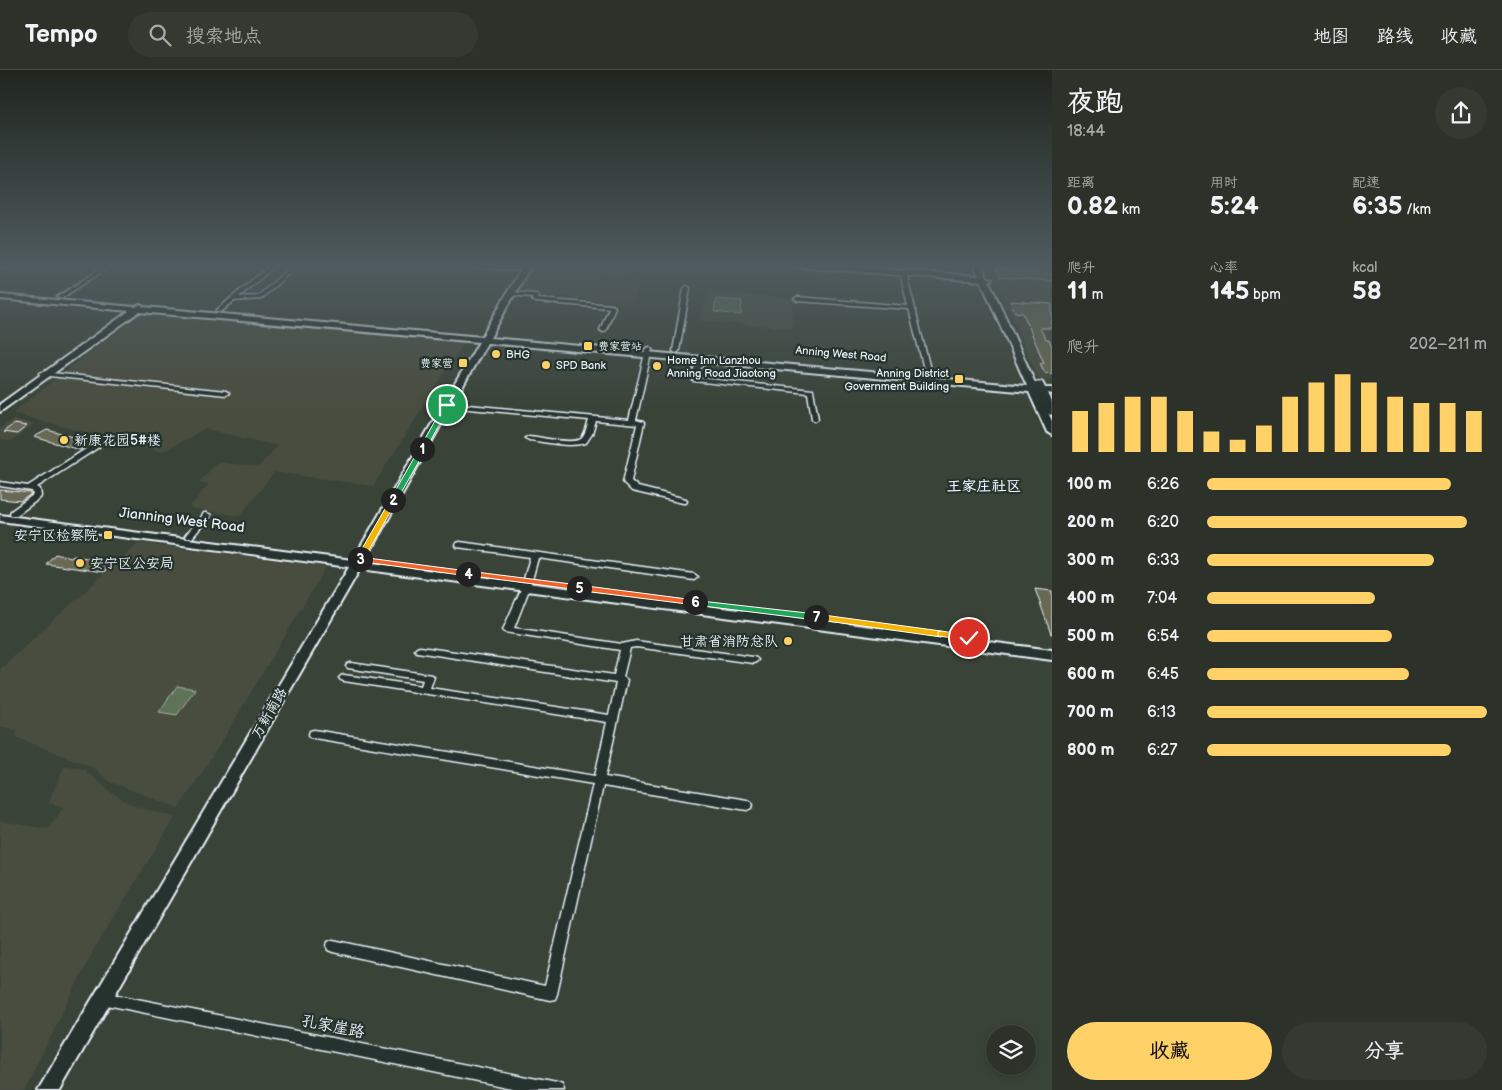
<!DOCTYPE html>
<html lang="zh">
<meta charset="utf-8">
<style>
body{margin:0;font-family:"Balsamiq Sans","LXGW WenKai TC",sans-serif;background:#343a32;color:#f1f3f6;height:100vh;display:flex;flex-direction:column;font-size:19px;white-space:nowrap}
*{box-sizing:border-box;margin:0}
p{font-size:16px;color:#a6aaa8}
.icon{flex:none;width:28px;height:28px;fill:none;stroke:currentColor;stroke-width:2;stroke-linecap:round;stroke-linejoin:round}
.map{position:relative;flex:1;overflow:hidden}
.drawer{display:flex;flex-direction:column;background:#2c322a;width:450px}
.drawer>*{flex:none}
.tools{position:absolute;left:986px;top:955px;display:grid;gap:10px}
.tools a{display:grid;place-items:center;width:50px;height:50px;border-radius:50%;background:#2c322a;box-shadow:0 2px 8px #0003,0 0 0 1px #484d47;font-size:25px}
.pin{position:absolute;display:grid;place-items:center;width:42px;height:42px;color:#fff;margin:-21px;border:2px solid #fff;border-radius:50%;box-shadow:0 1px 5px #0007}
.km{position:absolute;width:25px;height:25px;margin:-12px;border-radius:50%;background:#222;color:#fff;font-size:14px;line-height:25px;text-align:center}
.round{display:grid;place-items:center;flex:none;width:52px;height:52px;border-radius:26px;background:#343a32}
.headline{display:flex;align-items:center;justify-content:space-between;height:85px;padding:0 15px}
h1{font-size:28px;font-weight:700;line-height:38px}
.stats{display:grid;grid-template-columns:repeat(3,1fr);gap:8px;height:85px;padding:5px 15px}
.stats div{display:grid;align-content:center}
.stats b{font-size:25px;font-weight:700}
.stats small{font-size:14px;font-weight:400}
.stats p{font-size:14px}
.chart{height:140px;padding:10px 15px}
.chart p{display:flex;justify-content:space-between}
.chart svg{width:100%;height:90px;margin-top:5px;stroke:#ffd166;stroke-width:6}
.cta{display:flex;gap:10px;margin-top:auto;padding:10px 15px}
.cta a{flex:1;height:58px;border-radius:30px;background:#ffd166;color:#111;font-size:20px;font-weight:700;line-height:58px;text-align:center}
.cta a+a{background:#343a32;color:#f1f3f6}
ul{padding:0 15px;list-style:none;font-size:16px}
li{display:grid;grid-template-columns:80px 60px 1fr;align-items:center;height:38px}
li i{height:12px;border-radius:6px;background:#ffd166}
header{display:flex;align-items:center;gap:30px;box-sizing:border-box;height:70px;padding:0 25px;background:#2c322a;border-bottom:1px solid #484d47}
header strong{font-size:24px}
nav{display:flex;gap:28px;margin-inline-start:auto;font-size:18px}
.search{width:350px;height:45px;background:#343a32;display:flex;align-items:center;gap:12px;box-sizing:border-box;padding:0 18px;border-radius:28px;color:#a6aaa8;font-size:19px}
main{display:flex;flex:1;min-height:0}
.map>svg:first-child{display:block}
</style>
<header>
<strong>Tempo</strong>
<div class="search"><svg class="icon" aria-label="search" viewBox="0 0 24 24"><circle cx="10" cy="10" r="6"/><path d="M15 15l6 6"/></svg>搜索地点</div>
<nav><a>地图</a><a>路线</a><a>收藏</a></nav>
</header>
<main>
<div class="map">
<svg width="1052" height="1020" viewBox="0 0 1052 1020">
<rect width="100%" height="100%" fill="#3a4338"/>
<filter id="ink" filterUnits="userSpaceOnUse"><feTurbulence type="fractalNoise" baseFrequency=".02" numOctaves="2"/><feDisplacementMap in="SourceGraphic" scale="10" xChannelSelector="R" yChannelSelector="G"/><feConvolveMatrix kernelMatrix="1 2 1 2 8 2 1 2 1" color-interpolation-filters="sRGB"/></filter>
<g filter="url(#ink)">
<!-- built -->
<g fill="#484e40">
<path d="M576 195H631L627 204 573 200Z"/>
<path d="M823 195H904L906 201Z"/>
<path d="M989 195H1052V310L1039 309Z"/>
<path d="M528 203 640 212 633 232 516 223Z"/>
<path d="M708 222 794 229 791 258 700 250Z"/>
<path d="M140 243 464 272 373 416 274 402 240 446 189 438 209 414 199 412 218 392 258 397 278 376 206 359 161 382 12 343Z"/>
<path d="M13 349 34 354 12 371 0 370V359Z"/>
<path d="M138 473 326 497 219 676 179 738 108 711 95 698 16 667 17 660 0 656V599Z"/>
<path d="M65 695 85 700 109 721 134 736 175 747 93 881 24 1020H0V751L48 759 64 737 48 733Z"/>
</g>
<!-- green -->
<g fill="#5d7256" stroke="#a2b2a7">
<path d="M716 229 742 231 741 245 714 242Z"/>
<path d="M177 616 195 619 177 645 159 642Z"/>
</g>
<!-- building -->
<g fill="#686853" stroke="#e8f1f8">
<path d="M996 198 1052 204V211L1000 207Z"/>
<path d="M1010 231 1052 234V258H1040L1046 270H1049L1052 276V304L1045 303 1040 293H1044L1023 243 1015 242Z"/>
<path d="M14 354 27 356 17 364 3 362Z"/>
<path d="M47 360 96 373H91L80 380 34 367Z"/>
<path d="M0 420 31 423V424L21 431 0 429Z"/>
<path d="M55 484 71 488 73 486 114 492 104 502 46 494Z"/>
<path d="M1035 519 1052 521V564H1051Z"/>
</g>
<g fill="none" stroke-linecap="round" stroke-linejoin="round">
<!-- street-tunnel -->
<path stroke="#545d55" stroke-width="8" stroke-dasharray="8 4" stroke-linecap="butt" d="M198 456 204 449"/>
<defs>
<g id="street">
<path d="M0 195H5L0 198Z"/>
<path d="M106 195H112L62 228 57 227Z"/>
<path d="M270 195H276L239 227 258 226 292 195H298L261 229 234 231 221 242H217V240Z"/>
<path d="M469 195 524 197 527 199 524 201 472 197Z"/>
<path d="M903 201 906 203 931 303 930 304 925 303 909 239 797 231 794 229 797 227 908 236 900 203Z"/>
<path d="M687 216 690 218 679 281 676 283 673 281 684 218Z"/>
<path d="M510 222 536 224 539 226 538 229 612 235 615 237 606 260 603 262 600 260 609 238 535 232 532 230 533 227 508 225V223Z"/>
<path d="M649 277 652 279 636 350 643 352 644 353 631 411 638 417 686 429 687 431 686 433H683L632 421 623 412 637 355 596 351 592 364 586 373C567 378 548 372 529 370L525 368 529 366C540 367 573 375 581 369 586 365 587 356 589 350L447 337 444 335 447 333 629 350 646 279Z"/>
<path d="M706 288 709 290 700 299 698 308 813 320 818 349 815 351 812 349 808 323 693 311 694 298Z"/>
<path d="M42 302 226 321 229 323 226 325 40 305V303Z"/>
<path d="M92 375H95L99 377 37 417 40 419 41 426 40 428 17 445H11L10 443 11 441 33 425 32 421 0 416V412L28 416Z"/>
<path d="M204 443H207L211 445 207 451H204L200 449Z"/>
<path d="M195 454H198L202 456 192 468H186L185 466Z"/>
<path d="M460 472 694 504 698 507 694 510 538 488 530 517 514 558 622 574 636 571 753 587 756 588 758 590 756 592 753 593 636 577 630 578 623 607 627 610 605 707 747 730 751 732 753 735 751 738 747 740 603 716 557 924 555 929 550 930 333 882 328 880 327 876 328 872 333 870 545 916 593 714 314 668 310 667 309 664 310 661 314 660 595 706 607 652 344 611 341 610 339 608 341 606 344 605 421 616 423 610 348 598 346 596 348 594 351 593 432 605 434 607 430 618 609 645 616 613 417 582 415 580 417 578 420 577 614 605 620 580 505 562 503 560 522 517 530 487 457 477 456 475 457 473Z"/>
<path d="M102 922 557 1013 562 1015 564 1020H521L102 934 97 933 95 928 97 923Z"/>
</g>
<path id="secondary" d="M523 195H531L490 268 1027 316 981 211 795 197 791 195H823L979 206 974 195H982L987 207 992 209 989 211 1035 313 1042 312 1045 318H1052V324L1048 323 1052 332V345L1049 344 1052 351V365L1047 362 1029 322 487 273 364 492 1052 580V590L360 499 60 1020H38L349 497 0 451V445L353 490 479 272 139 242 0 342V334L129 241 0 229V225L135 237 140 235 144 237 482 267Z"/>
</defs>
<!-- street casing -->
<use href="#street" stroke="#e8f1f8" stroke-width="3"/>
<!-- secondary casing -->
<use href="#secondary" stroke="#e8f1f8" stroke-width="4"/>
<!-- street -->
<use href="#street" fill="#26332d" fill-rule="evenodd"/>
<!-- secondary -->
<use href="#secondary" fill="#26332d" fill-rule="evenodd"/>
</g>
</g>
<!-- sky -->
<linearGradient id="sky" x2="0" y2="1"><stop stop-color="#20251f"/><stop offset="0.58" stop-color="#4f5b5e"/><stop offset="1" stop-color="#4f5b5e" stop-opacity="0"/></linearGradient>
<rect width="1052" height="338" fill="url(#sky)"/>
<!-- split-1 -->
<path fill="#22a559" stroke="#fff" d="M447 333 450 335 426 379 420 380 419 379 444 335Z"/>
<!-- split-2 -->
<path fill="#22a559" stroke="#fff" d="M422 377 426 379 397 430 391 431 390 430 419 379Z"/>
<!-- split-3 -->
<path fill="#f5b400" stroke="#fff" d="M393 427 397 430 364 489 357 491 356 489 390 430Z"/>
<!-- split-4 -->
<path fill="#f0652b" stroke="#fff" d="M360 487 468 501 472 504 468 506 357 491V488Z"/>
<!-- split-5 -->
<path fill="#f0652b" stroke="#fff" d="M468 501 579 515 583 518 579 520 465 505V502Z"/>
<!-- split-6 -->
<path fill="#f0652b" stroke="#fff" d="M579 515 695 530 699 532 695 535 576 520 575 518Z"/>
<!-- split-7 -->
<path fill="#22a559" stroke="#fff" d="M692 530 816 544 820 547 816 550 695 535 691 532Z"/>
<!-- split-8 -->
<path fill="#f5b400" stroke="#fff" d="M816 544 941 561 945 564 941 567 813 549 811 547Z"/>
<!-- split-9 -->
<path fill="#f5b400" stroke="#fff" d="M941 561 969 565 974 568 969 570 938 566V562Z"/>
<!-- markers -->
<g fill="#ffd166" stroke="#26332d" stroke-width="2">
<rect x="583" y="271" width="10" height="10" rx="2.5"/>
<circle cx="496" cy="284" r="5"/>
<rect x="458" y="288" width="10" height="10" rx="2.5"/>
<circle cx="546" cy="295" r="5"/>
<circle cx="657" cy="296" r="5"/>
<rect x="954" y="304" width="10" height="10" rx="2.5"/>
<circle cx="64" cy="370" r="5"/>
<rect x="103" y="460" width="10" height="10" rx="2.5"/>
<circle cx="80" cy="493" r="5"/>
<circle cx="788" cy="571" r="5"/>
</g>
<g text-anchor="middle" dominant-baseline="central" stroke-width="4.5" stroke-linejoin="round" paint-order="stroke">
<!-- far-poi labels -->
<g font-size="11" fill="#e8f1f8" stroke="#26332d" text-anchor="start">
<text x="598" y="276">费家营站</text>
<text x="506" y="284">BHG</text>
<text x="667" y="290">Home Inn Lanzhou<tspan x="667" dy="13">Anning Road Jiaotong</tspan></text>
<text x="453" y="293" text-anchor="end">费家营</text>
<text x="556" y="295">SPD Bank</text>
<text x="949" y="303" text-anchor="end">Anning District<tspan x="949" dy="13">Government Building</tspan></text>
</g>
<!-- far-street labels -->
<g font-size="11" fill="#e8f1f8" stroke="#26332d">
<text transform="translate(841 284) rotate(5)">Anning West Road</text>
</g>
<!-- poi labels -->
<g font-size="14" fill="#e8f1f8" stroke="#26332d" text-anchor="start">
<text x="74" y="370">新康花园5#楼</text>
<text x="98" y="465" text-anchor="end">安宁区检察院</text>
<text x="90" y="493">安宁区公安局</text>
<text x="778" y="571" text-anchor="end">甘肃省消防总队</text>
</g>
<!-- street labels -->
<g font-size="14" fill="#e8f1f8" stroke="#26332d">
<text transform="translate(182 450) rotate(7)">Jianning West Road</text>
<text transform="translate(269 643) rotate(-60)">万新南路</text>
</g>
<!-- neighbourhood labels -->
<g font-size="15" font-weight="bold" fill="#e8f1f8" stroke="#26332d">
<text x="984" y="416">王家庄社区</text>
</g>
<!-- near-street labels -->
<g font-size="16" fill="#e8f1f8" stroke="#26332d">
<text transform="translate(333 957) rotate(11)">孔家崖路</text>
</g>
</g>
</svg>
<div class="tools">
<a><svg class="icon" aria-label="layers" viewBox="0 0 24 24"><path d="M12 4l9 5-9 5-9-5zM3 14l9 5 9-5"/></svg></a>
</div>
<div class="pin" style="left:447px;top:335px;background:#1e9e55"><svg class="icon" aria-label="arrive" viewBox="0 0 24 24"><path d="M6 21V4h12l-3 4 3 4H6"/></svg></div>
<div class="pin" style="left:969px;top:568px;background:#d93025"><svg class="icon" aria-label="check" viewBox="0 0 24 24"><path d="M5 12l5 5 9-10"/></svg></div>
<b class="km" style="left:422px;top:379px">1</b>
<b class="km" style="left:393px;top:430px">2</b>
<b class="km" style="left:360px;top:489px">3</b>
<b class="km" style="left:468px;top:504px">4</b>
<b class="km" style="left:579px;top:518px">5</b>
<b class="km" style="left:695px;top:532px">6</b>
<b class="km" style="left:816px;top:547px">7</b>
</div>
<section class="drawer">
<div class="headline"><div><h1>夜跑</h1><p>18:44</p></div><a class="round"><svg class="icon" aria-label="share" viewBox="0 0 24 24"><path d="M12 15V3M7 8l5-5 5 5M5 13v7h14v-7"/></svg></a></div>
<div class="stats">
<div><p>距离</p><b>0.82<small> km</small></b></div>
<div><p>用时</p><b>5:24</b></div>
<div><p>配速</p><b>6:35<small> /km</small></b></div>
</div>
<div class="stats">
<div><p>爬升</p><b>11<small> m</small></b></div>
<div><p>心率</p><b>145<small> bpm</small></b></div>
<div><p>kcal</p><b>58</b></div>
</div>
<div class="chart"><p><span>爬升</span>202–211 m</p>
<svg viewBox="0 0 160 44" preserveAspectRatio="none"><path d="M5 44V24M15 44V20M25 44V17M35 44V17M45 44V24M55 44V34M65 44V38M75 44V31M85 44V17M95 44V10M105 44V6M115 44V10M125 44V17M135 44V20M145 44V20M155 44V24"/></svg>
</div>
<ul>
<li><b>100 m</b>6:26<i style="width:87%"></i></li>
<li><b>200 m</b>6:20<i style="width:93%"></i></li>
<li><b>300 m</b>6:33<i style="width:81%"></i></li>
<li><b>400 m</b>7:04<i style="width:60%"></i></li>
<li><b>500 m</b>6:54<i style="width:66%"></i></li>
<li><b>600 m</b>6:45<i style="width:72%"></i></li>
<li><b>700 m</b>6:13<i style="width:100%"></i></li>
<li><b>800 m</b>6:27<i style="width:87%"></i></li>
</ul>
<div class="cta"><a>收藏</a><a>分享</a></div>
</section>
</main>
